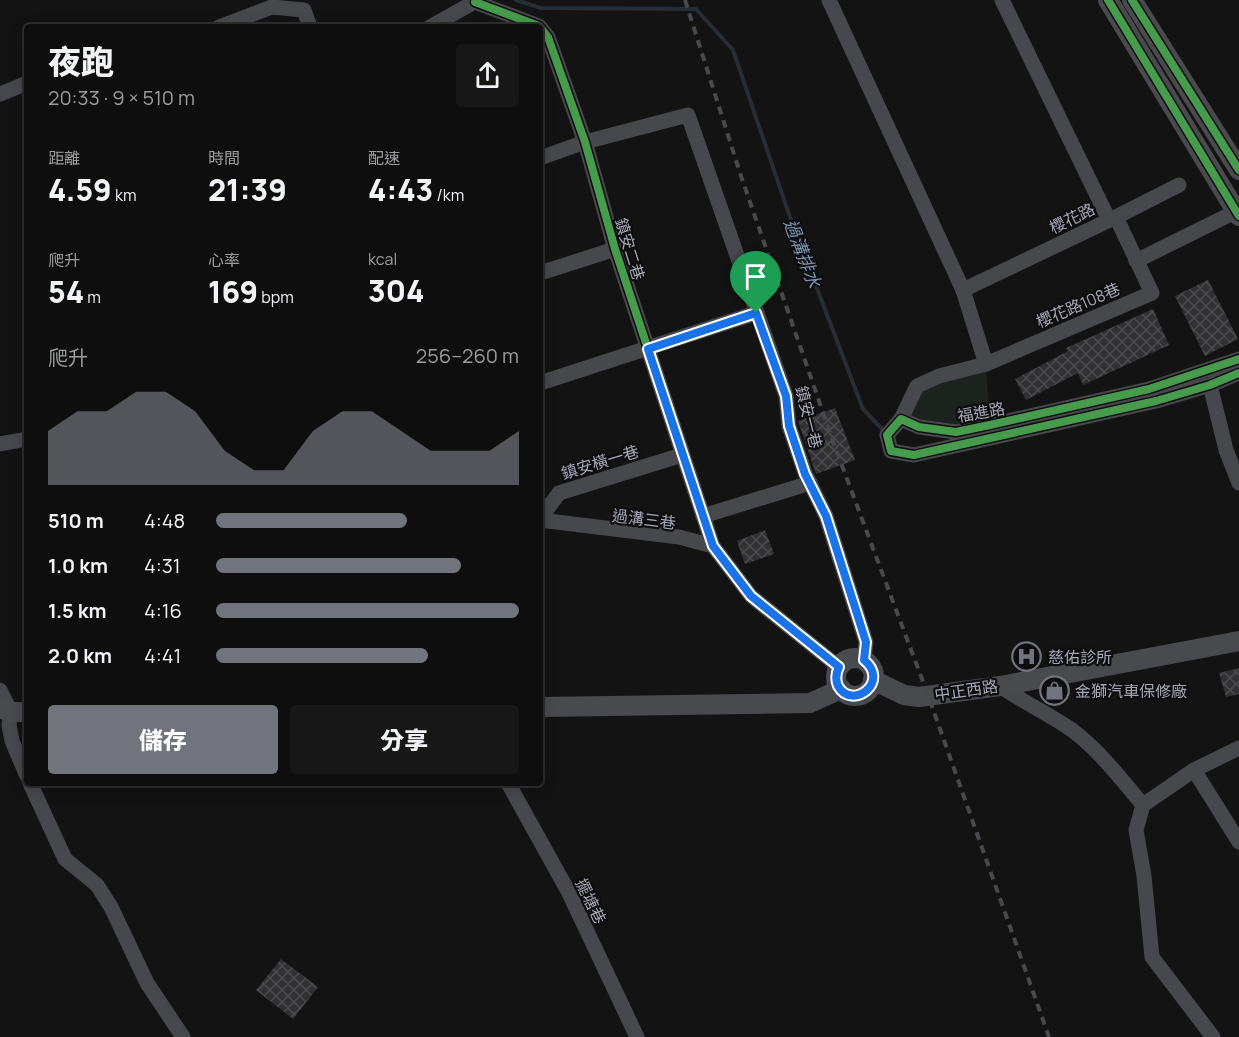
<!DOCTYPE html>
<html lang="zh-TW">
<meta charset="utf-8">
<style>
body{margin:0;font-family:Manrope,"Noto Sans TC",sans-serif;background:#171717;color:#f1f3f6;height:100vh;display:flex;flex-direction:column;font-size:22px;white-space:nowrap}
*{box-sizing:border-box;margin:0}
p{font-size:20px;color:#9b9c9e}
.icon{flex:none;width:33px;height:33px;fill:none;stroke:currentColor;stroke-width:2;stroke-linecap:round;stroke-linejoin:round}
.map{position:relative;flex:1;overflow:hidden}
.details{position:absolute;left:24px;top:24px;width:519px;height:762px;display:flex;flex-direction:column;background:#0e0e0e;border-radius:6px;box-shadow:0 3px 15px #0003,0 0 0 2px #2e2e2e}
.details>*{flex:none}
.pin{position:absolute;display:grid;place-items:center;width:51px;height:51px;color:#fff;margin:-62px -26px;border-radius:50% 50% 50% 0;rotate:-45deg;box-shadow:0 0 6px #0007}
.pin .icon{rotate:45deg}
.round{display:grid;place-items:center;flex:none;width:63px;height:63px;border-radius:6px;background:#171717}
.summary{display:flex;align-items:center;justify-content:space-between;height:102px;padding:0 24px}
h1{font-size:33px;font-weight:800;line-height:45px}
.stats{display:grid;grid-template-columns:repeat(3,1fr);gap:9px;height:102px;padding:6px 24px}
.stats div{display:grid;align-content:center}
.stats b{font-size:30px;font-weight:800}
.stats small{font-size:16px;font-weight:400}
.stats p{font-size:16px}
.chart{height:168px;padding:12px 24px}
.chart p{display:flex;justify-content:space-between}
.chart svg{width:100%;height:108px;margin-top:6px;fill:#71747c;opacity:.7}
.cta{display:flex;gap:12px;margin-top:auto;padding:12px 24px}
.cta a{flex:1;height:69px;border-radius:6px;background:#71747c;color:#fff;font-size:24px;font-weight:800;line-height:69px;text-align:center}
.cta a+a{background:#171717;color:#f1f3f6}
ul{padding:0 24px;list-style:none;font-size:20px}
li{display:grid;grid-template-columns:96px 72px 1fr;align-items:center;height:45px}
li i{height:15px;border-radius:8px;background:#71747c}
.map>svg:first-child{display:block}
</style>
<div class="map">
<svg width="1239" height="1037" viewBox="0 0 1239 1037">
<defs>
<pattern id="building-cross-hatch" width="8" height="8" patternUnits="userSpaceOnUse" patternTransform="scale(1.5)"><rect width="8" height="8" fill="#313133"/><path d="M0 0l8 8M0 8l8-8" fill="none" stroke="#4c4c4e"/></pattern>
</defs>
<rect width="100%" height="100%" fill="#131313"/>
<!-- green -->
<path fill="#1c221d" d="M986 364 990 425 919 427 901 419 917 386Z"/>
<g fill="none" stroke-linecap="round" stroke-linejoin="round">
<!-- stream -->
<path stroke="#272d35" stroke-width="4" d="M516 0 541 8 696 9 733 50 792 223 863 409 884 431"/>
</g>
<!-- building -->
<g fill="url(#building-cross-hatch)">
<path d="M1208 280 1238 339 1205 356 1175 296Z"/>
<path d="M1153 309 1169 345 1083 385 1078 373 1026 400 1015 379 1068 351 1066 348Z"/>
<path d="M835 408 855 460 816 474 798 421Z"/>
<path d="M765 530 774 554 745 564 737 541Z"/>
<path d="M1239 668V694L1226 697 1219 673Z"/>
<path d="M281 959 318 987 293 1019 256 990Z"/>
</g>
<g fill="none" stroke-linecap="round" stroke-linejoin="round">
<!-- minor -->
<g stroke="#47484c" stroke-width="15">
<path d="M829 0 963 290 986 364"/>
<path d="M1002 0 1109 220"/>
<path d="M475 2 539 26 548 37 585 142 615 249 713 546"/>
<path d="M219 27 272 7 304 10 310 27"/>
<path d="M430 27 478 0"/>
<path d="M0 94 27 83"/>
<path d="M540 158 585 142 688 115 786 396 789 426 805 473 826 516 866 642 864 660"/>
<path d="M1136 261 1239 210"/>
<path d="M540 273 615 249"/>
<path d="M963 290 1116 217 1179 185"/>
<path d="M1239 359 1149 389 990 425 956 432 919 427 901 419 887 435 891 451 914 455 1156 401 1210 385 1239 373"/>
<path d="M540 383 756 313"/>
<path d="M1210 385 1226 450 1239 483"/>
<path d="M901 419 917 386 939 376 986 364 1152 293 1116 217"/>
<path d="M0 444 27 439"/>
<path d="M703 516 810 483"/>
<path d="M540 519 559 493 682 455"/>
<path d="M540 520 679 537 713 546 751 596 839 667"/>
<path d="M1000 686C1023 702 1049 714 1072 730 1100 751 1121 779 1143 805"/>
<path d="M0 690 11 712 9 725 12 741 27 776"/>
<path d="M1194 770 1239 842"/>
<path d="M30 783 65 859 97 885 111 907 147 983 183 1037"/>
<path d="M508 783 568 891 637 1037"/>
<path d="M1143 805 1136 830 1144 876 1152 957 1213 1037"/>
<path d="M1143 805 1194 770 1239 748"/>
</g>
<!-- major -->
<g stroke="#494a4e" stroke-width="20">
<path d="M1108 0 1239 216"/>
<path d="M1132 0 1239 170"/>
<circle cx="855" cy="677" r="19"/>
<path d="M873 680 904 695 919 697 1000 686 1239 641"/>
<path d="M540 707 810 703 841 689"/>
<path d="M0 708 11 712H27"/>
</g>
<!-- rail -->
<path stroke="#47494c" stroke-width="4" stroke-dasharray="8 6" stroke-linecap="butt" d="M685 0 742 179 835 447 928 695 1049 1037"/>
<defs>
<g id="cycleway">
<path d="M1108 0 1239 216"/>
<path d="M1132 0 1239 170"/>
<path d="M475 2 539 26 548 37 585 142 615 249 713 546"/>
<path d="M1239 359 1149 389 990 425 956 432 919 427 901 419 887 435 891 451 914 455 1156 401 1210 385 1239 373"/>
</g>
</defs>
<!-- cycleway casing -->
<use href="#cycleway" stroke="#0e0d0f" stroke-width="11"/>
<!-- cycleway -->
<use href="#cycleway" stroke="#469c4c" stroke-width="8"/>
</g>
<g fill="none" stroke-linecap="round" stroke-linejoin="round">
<defs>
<path id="route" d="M756 313 786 396 789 426 805 474 826 516 866 642 864 660C891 682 852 711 838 686 835 679 836 673 839 667L751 596 713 546 648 349Z"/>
</defs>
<!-- route casing -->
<use href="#route" stroke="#fff" stroke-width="12"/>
<!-- route -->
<use href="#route" stroke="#1a73e8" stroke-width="8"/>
</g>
<!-- icons -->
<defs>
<symbol id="hospital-ring" viewBox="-11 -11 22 22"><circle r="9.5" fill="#0e0d0f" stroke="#71747c" stroke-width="1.5"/><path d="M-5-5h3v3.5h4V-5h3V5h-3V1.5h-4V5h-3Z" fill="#71747c"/></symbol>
<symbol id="shop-ring" viewBox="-11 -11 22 22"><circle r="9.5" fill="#0e0d0f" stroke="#71747c" stroke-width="1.5"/><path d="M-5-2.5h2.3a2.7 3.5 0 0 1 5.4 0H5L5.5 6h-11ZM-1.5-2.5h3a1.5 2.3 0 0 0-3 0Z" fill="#71747c"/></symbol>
</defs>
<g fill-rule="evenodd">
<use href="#hospital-ring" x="1010" y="640" width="33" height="33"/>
<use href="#shop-ring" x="1038" y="674" width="33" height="33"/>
</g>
<g text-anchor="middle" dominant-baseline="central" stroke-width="4.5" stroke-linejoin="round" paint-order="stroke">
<!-- street labels -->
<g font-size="16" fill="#a4a8b5" stroke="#0e0d0f">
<text transform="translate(1072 218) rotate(-26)">櫻花路</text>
<text transform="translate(630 249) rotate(73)">鎮安二巷</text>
<text transform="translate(1078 305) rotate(-23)">櫻花路108巷</text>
<text transform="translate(981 412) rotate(-10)">福進路</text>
<text transform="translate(809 417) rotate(76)">鎮安一巷</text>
<text transform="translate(600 462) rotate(-17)">鎮安橫一巷</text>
<text transform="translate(644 519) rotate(7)">過溝三巷</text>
<text transform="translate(966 690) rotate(-8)">中正西路</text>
<text transform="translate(591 901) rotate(64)">擺塘巷</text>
</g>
<!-- poi labels -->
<g font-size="16" fill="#a4a8b5" stroke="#0e0d0f" text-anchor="start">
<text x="1048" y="657">慈佑診所</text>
<text x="1075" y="691">金獅汽車保修廠</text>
</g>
<!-- water labels -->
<g font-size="18" font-style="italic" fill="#7a93b0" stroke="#0e0d0f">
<text transform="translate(803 253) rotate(69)">過溝排水</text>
</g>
</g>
</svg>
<div class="pin" style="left:756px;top:313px;background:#1e9e55"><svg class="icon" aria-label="arrive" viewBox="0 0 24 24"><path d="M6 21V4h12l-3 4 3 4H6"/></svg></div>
<section class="details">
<div class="summary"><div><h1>夜跑</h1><p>20:33 · 9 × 510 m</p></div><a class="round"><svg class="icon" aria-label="share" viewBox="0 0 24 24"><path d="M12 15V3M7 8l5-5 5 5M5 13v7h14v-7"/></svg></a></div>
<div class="stats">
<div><p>距離</p><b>4.59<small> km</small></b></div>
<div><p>時間</p><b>21:39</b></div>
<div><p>配速</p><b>4:43<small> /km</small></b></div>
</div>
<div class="stats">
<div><p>爬升</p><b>54<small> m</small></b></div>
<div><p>心率</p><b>169<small> bpm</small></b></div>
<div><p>kcal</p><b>304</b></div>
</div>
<div class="chart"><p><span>爬升</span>256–260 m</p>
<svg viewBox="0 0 160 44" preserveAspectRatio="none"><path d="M0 44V22L10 14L20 14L30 6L40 6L50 14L60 30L70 38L80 38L90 22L100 14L110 14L120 22L130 30L140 30L150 30L160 22V44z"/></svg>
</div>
<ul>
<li><b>510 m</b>4:48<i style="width:63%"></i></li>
<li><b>1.0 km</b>4:31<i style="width:81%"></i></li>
<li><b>1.5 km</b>4:16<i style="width:100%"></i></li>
<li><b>2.0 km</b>4:41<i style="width:70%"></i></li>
</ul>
<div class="cta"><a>儲存</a><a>分享</a></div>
</section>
</div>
